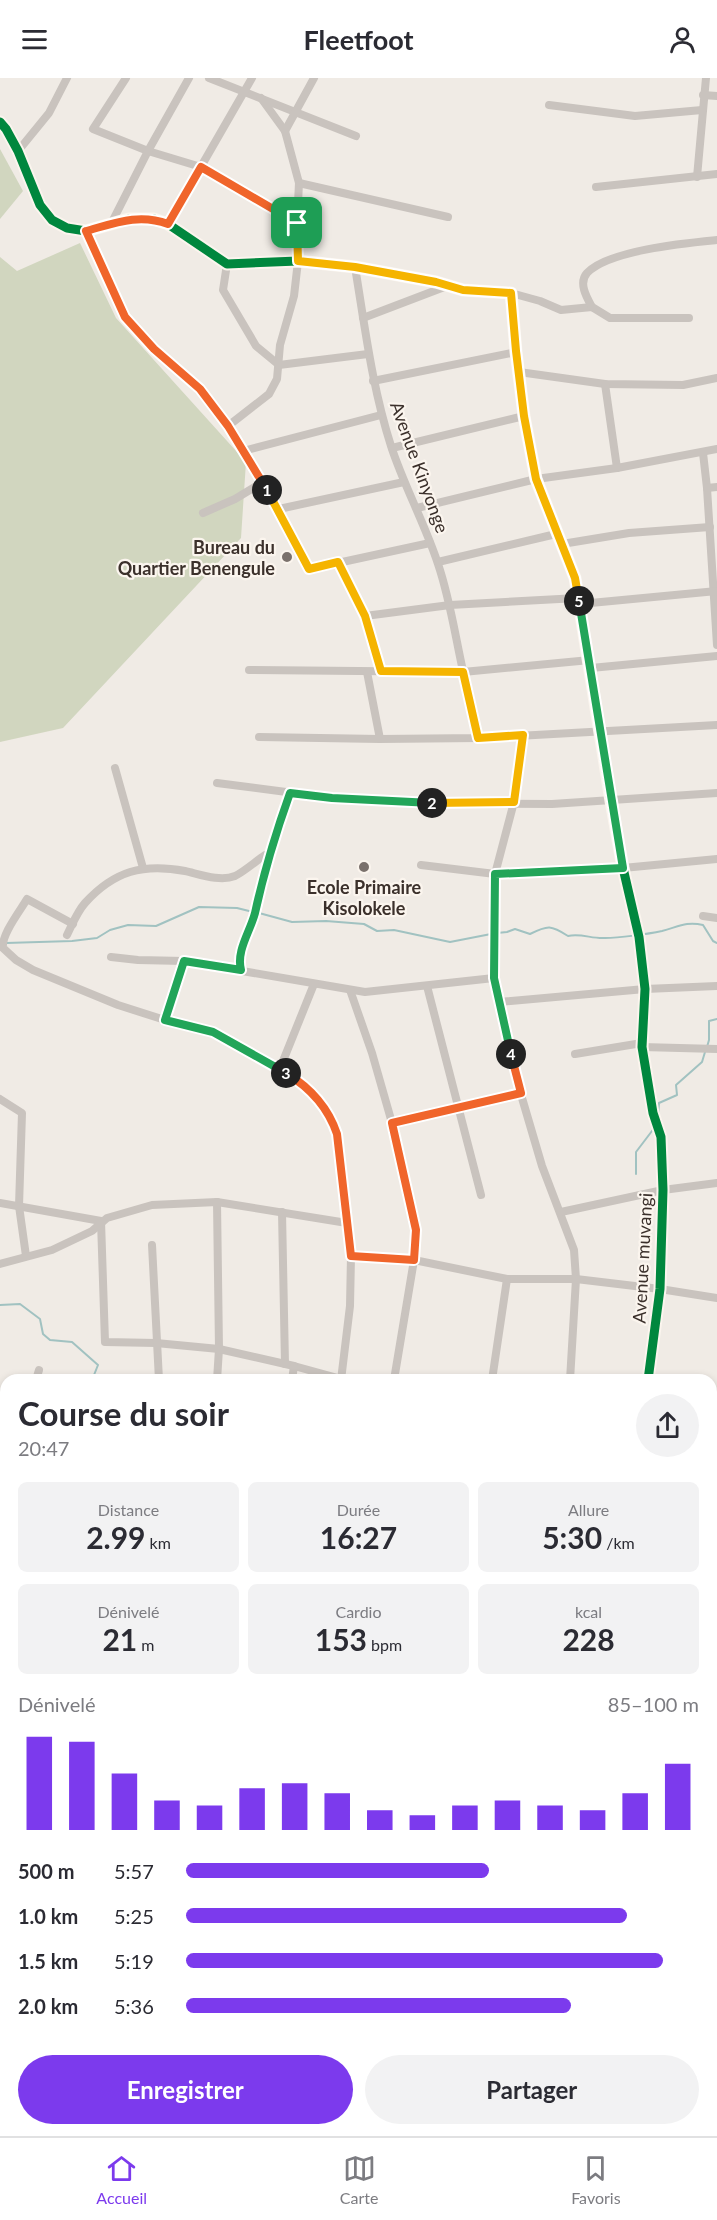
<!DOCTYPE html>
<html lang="fr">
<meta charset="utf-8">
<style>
body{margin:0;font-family:Lato,sans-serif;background:#f2f2f3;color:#2b2b33;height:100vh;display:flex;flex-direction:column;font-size:22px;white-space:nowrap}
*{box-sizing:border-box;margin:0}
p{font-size:20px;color:#7c7c81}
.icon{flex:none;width:33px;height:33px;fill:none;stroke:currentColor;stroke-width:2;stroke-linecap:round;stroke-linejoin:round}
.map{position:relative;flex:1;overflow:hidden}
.panel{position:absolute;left:0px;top:1296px;width:717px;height:762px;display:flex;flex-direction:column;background:#fff;border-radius:18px 18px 0 0;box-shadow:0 3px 9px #0003}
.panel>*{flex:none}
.pin{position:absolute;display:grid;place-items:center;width:51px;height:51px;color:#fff;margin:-26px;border-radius:12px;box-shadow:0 3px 9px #0006}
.km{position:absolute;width:30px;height:30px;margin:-15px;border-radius:50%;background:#222;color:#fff;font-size:16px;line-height:30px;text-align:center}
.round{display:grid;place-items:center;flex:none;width:63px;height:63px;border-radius:32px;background:#f2f2f3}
.headline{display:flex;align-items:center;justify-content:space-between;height:102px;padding:0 18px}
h1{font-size:33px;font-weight:700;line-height:45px}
.metrics{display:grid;grid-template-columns:repeat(3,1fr);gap:9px;height:102px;padding:6px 18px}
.metrics div{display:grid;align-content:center;border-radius:9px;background:#f2f2f3;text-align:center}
.metrics b{font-size:30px;font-weight:700}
.metrics small{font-size:16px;font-weight:400}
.metrics p{font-size:16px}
.chart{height:168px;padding:12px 18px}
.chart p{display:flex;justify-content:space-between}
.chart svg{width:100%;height:108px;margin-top:6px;stroke:#7c3aed;stroke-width:6}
.cta{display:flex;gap:12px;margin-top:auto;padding:12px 18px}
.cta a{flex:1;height:69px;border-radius:36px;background:#7c3aed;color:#fff;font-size:24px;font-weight:700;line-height:69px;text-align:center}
.cta a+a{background:#f2f2f3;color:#2b2b33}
ul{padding:0 18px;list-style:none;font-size:20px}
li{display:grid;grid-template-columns:96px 72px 1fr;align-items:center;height:45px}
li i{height:15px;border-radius:8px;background:#7c3aed}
header{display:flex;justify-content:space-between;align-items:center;height:78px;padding:0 18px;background:#fff;font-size:27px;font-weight:700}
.tab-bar{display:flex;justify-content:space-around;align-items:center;height:84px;border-top:2px solid #e1e1e2;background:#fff;font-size:16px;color:#7c7c81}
.tab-bar a{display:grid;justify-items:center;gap:3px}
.tab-bar .current{color:#7c3aed}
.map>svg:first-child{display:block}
</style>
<header><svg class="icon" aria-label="menu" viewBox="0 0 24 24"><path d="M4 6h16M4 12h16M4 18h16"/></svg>Fleetfoot<svg class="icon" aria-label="person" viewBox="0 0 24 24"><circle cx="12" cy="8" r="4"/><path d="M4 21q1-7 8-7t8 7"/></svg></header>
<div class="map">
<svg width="717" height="2058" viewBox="0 0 717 2058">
<rect width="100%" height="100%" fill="#f0ebe5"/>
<!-- grass -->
<g fill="#d1d6bf">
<path d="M0 71 23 113 0 141Z"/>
<path d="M80 165 116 240 246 384 241 460 63 650 0 664V179L17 193Z"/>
</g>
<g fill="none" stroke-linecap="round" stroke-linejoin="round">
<!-- stream -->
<g stroke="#a1c2c1" stroke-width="2">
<path d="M259 835 292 844 326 843 364 846 377 853 394 852 450 864 491 856"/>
<path d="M497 855 507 854 515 851 530 856C548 847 551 847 568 858 581 855 592 861 605 860 619 860 648 856 662 853 678 849 686 843 703 847L713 863 717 865"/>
<path d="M6 865 72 863 97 860 110 852 128 847 156 848 199 829 237 830 253 834"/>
<path d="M707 969 709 962V943L717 941"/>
<path d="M658 1037 659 1025 677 1017 676 1007 702 984 705 974"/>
<path d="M636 1096V1074L655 1049"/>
<path d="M0 1227 20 1226 40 1241 43 1256 50 1262 72 1264 98 1287 92 1302"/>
<path d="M6 1559 4 1561 6 1579"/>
<path d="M0 1606H6"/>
<path d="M711 1655 717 1657"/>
<path d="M711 1698 717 1704"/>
<path d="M711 1733 717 1732"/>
<path d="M711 1789 717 1785"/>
<path d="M641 2052 642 2058"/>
</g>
<!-- minor -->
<g stroke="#c9c3be" stroke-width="8">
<path d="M126 0 93 51 148 73 201 89 297 145 298 183 294 218 280 267 277 301 269 316 228 348"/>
<path d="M209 0 356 58"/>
<path d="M703 17 717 18"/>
<path d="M261 20 285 53 299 105 297 145"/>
<path d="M549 27 635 38 702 32"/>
<path d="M0 44 6 51 18 73 40 127 52 142 67 150 86 153 129 141H154L168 146 227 186 298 183 355 189 436 204 463 212 511 215 516 274 524 338 536 401 575 500 611 723 623 790 639 859 645 911 642 969 653 1035 661 1059 663 1112 660 1211 648 1302"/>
<path d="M285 53 314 0"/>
<path d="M18 73 49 35 67 0"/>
<path d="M697 99 706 0"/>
<path d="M299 105 448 139"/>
<path d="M596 109 717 96"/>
<path d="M111 146 148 73 189 0"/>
<path d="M168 146 252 0"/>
<path d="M86 153 125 239 154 271 200 311 228 348 279 431 310 491 430 465"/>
<path d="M227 186 223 212 256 268 279 287 368 276"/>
<path d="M355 189C365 249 372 309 391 368 404 408 425 446 438 486 450 521 455 557 463 593 467 615 473 637 479 660"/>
<path d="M511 215 540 223 561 232 592 229 610 240H689"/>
<path d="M592 229C587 220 578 205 587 195 609 172 686 165 717 162"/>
<path d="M363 240 447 208"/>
<path d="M519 294 605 306 683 307 717 300"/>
<path d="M373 303 516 274"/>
<path d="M605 306 617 390"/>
<path d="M392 370 524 338"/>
<path d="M243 373 381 337"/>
<path d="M703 375 707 410 717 567"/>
<path d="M707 410 717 409"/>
<path d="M417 430 536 401 617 390 717 371"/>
<path d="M279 431 404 404"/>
<path d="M203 435 235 421 263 404"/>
<path d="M562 466 629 455 710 449"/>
<path d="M338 484 365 538 381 593"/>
<path d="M438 484 556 456"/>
<path d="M580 526 717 513"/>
<path d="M365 538 450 527 578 520"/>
<path d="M591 590 717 578"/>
<path d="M249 592 463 594 590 582"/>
<path d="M367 594 380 661"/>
<path d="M523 657 514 724 495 796 494 900 522 1020 542 1088 574 1172 576 1201 570 1302"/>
<path d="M259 659 380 661 479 660 717 647"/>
<path d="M115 690 143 790"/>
<path d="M217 705 332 720 425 725 552 726 717 715"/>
<path d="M421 787 495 796 623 790 717 781"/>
<path d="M703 838 717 840"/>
<path d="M73 846 27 821C20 833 1 857 3 870L16 882 33 892 118 927 165 942 213 954 296 1001 311 1013 333 1045 337 1056 351 1178 350 1228 341 1302"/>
<path d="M67 857C72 847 77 834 85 825 114 793 143 785 185 793 199 796 220 804 235 798 245 793 256 783 265 777H269"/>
<path d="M111 879 138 882 184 883 365 914 494 900"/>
<path d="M241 892C236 872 250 854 255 835 264 794 277 754 290 715"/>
<path d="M427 908 481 1117"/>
<path d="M350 912 372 975 392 1045 416 1152 414 1182 394 1302"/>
<path d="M499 924 645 911 717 908"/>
<path d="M165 942 184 883"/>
<path d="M642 969 717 971"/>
<path d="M575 976 642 965"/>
<path d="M290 995 284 989 283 983 314 906"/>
<path d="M0 1021 22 1035 19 1128 26 1178"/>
<path d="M392 1045 521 1015"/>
<path d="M217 1124 219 1271 217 1302"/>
<path d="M0 1125 101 1143"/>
<path d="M282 1134 285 1286"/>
<path d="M561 1134 663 1112 717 1105"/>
<path d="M101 1143 105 1264 156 1265 219 1271 294 1288 345 1302"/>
<path d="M152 1167 159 1302"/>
<path d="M351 1178 414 1182 507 1201H576L660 1211 717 1220"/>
<path d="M0 1186 52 1172 92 1153 107 1140 152 1127 217 1124 347 1145"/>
<path d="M36 1302 39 1292"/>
<path d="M292 1302 294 1288"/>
<path d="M492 1302 507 1201"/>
<path d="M0 1341 6 1344"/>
<path d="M711 1352 717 1325"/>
<path d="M711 1481 717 1483"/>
<path d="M0 1493H6"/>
<path d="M711 1607 717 1609"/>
<path d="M0 1629H6"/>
<path d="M6 1665C0 1706 2 1751 6 1793"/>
<path d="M711 1837 717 1840"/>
<path d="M711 1962 717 1963"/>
<path d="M2 1972 6 1939"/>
<path d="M711 2002 717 1968"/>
<path d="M711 2028 717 2029"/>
<path d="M0 2036H6"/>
<path d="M167 2052 175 2058"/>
<path d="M276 2052V2058"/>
<path d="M380 2052V2058"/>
<path d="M52 2058V2052"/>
<path d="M109 2058V2052"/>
<path d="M424 2058 448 2052"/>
<path d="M568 2058V2052"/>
<path d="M635 2058 636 2052"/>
<path d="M703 2058V2052"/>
</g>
<defs>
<path id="cycleway" d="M0 44 6 51 18 73 40 127 52 142 67 150 86 153 129 141H154L168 146 227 186 298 183 355 189 436 204 463 212 511 215 516 274 524 338 536 401 575 500 611 723 623 790 639 859 645 911 642 969 653 1035 661 1059 663 1112 660 1211 648 1302"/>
</defs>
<!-- cycleway casing -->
<use href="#cycleway" stroke="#fbf5ee" stroke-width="13"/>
<!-- cycleway -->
<use href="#cycleway" stroke="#00873e" stroke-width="9"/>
</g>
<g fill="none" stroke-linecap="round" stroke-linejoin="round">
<defs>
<path id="split-1" d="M267 412 228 348 200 311 154 271 125 239 86 153C115 145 139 135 168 146L201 89 297 145"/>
<path id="split-2" d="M267 412 309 491 338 484 365 538 381 593 463 594 478 660 523 657 514 724 432 725"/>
<path id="split-3" d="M286 995 213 954 165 942 184 883 241 892C236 873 250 854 255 835 264 794 276 754 290 715L332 720 432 725"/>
<path id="split-4" d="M286 995C309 1009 328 1029 337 1056L351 1178 414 1182 416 1152 392 1045 521 1015 511 976"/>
<path id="split-5" d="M511 976 494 900 495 796 623 790 579 523"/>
<path id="split-6" d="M297 145 298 183 355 189 436 204 463 212 511 215 516 273 524 338 536 401 575 500 579 523"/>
</defs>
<!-- split-1 casing -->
<use href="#split-1" stroke="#fff" stroke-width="12"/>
<!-- split-2 casing -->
<use href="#split-2" stroke="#fff" stroke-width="12"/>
<!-- split-3 casing -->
<use href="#split-3" stroke="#fff" stroke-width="12"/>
<!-- split-4 casing -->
<use href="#split-4" stroke="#fff" stroke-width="12"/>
<!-- split-5 casing -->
<use href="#split-5" stroke="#fff" stroke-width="12"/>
<!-- split-6 casing -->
<use href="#split-6" stroke="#fff" stroke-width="12"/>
<!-- split-1 -->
<use href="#split-1" stroke="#f0652b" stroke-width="8"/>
<!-- split-2 -->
<use href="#split-2" stroke="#f5b400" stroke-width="8"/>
<!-- split-3 -->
<use href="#split-3" stroke="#22a559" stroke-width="8"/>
<!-- split-4 -->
<use href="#split-4" stroke="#f0652b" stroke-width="8"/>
<!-- split-5 -->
<use href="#split-5" stroke="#22a559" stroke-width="8"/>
<!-- split-6 -->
<use href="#split-6" stroke="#f5b400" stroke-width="8"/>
</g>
<!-- markers -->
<g fill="#7a716c" stroke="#fbf5ee" stroke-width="2">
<circle cx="287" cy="479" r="6"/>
<circle cx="364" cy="789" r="6"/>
</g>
<g text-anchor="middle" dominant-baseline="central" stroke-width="4.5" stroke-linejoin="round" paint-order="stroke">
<!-- street labels -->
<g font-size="18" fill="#3b302b" stroke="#fbf5ee">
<text transform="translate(420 389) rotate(70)">Avenue Kinyonge</text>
<text transform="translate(642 1180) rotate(-87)">Avenue muvangi</text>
</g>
<!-- poi labels -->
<g font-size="18" font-weight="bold" fill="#3b302b" stroke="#fbf5ee" text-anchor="end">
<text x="275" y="469">Bureau du<tspan x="275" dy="21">Quartier Benengule</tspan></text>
<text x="364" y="809" text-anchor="middle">Ecole Primaire<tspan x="364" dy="21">Kisolokele</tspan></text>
</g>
</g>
</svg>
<div class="pin" style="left:297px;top:145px;background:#1e9e55"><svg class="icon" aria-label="arrive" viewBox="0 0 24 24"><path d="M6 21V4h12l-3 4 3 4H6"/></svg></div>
<b class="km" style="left:267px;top:412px">1</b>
<b class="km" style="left:432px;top:725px">2</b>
<b class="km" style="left:286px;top:995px">3</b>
<b class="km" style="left:511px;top:976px">4</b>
<b class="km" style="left:579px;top:523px">5</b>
<section class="panel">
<div class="headline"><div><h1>Course du soir</h1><p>20:47</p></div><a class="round"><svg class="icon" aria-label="share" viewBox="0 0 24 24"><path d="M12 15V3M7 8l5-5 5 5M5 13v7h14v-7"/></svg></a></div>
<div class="metrics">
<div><p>Distance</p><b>2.99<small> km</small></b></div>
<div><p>Durée</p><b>16:27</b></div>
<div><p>Allure</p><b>5:30<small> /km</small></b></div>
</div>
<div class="metrics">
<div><p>Dénivelé</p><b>21<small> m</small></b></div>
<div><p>Cardio</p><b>153<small> bpm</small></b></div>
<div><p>kcal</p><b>228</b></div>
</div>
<div class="chart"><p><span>Dénivelé</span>85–100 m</p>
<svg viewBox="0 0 160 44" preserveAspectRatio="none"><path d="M5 44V6M15 44V8M25 44V21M35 44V32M45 44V34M55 44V27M65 44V25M75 44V29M85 44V36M95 44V38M105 44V34M115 44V32M125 44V34M135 44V36M145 44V29M155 44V17"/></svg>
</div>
<ul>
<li><b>500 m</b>5:57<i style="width:59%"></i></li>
<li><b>1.0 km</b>5:25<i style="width:86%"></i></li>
<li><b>1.5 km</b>5:19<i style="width:93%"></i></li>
<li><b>2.0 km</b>5:36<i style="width:75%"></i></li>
</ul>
<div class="cta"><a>Enregistrer</a><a>Partager</a></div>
</section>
</div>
<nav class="tab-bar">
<a class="current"><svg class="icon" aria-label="home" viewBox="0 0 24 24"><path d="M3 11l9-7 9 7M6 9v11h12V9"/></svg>Accueil</a>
<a><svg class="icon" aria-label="map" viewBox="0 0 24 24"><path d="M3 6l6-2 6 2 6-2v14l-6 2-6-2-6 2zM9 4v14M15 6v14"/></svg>Carte</a>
<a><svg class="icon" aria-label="saved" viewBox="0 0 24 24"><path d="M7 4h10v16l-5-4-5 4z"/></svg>Favoris</a>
</nav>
